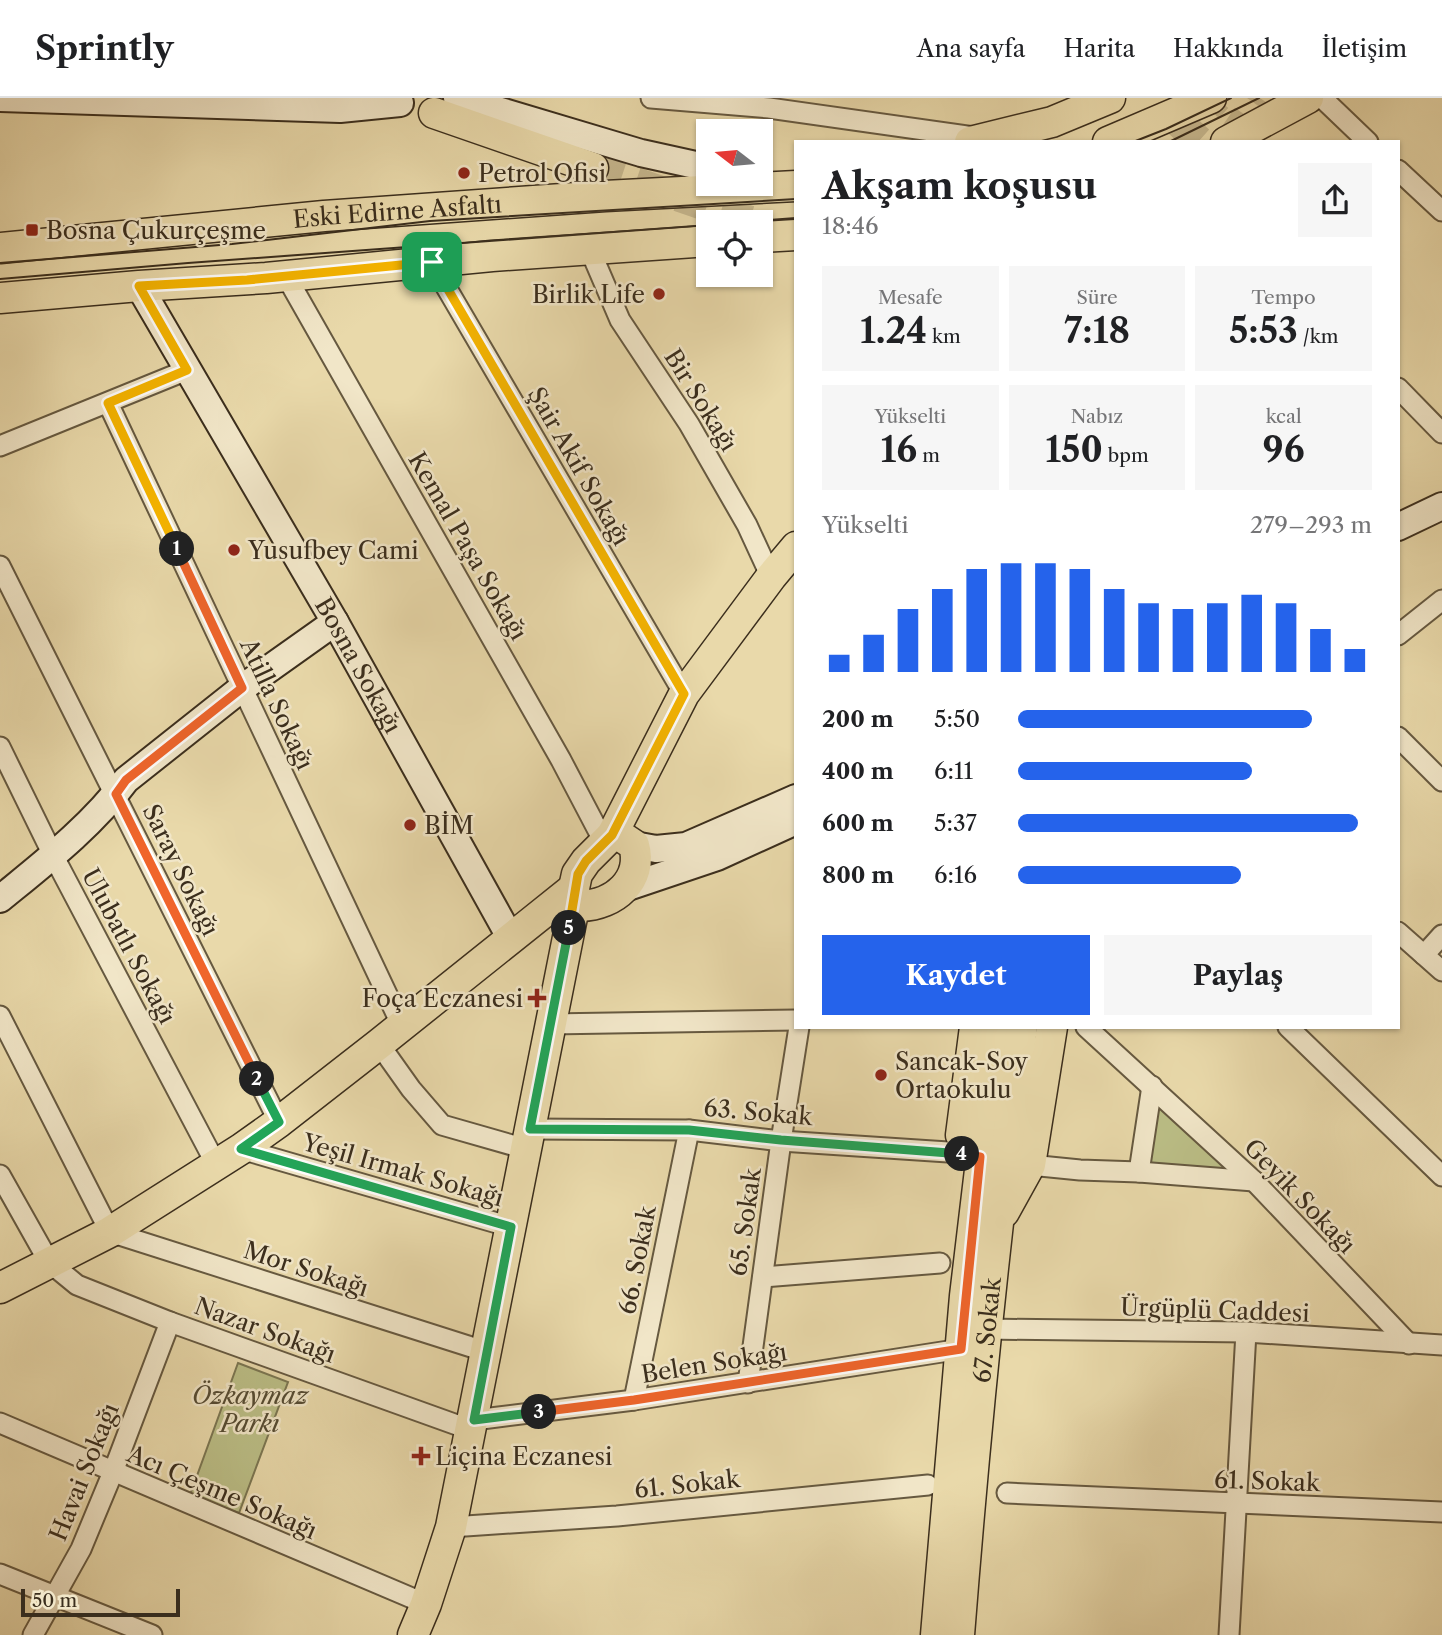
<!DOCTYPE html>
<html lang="tr">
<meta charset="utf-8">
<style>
body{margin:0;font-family:"Libre Caslon Text",serif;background:#f6f6f6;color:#202124;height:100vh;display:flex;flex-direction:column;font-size:26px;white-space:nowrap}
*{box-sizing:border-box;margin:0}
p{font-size:23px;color:#757577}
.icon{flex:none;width:38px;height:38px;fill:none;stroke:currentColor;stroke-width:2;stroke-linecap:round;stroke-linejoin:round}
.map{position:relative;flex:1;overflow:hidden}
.details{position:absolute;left:794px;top:42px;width:606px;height:889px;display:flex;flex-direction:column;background:#fff;border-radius:0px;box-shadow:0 2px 5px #0004}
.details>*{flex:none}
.needle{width:46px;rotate:286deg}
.tools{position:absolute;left:696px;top:21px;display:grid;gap:14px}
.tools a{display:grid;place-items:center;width:77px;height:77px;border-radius:0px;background:#fff;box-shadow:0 2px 5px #0004;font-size:35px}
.scale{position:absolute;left:21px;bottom:18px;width:159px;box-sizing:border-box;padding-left:7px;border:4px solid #3b2e1d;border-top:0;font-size:19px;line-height:24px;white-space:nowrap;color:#3b2e1d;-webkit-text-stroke:5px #f1e6c8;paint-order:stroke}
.pin{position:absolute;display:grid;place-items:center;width:60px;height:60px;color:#fff;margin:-30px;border-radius:14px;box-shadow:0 4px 10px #0006}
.km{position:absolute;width:35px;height:35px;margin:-18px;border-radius:50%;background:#222;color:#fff;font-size:19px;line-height:35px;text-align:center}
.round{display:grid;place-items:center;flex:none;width:74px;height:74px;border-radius:0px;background:#f6f6f6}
.overview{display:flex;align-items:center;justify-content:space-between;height:119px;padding:0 28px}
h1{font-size:38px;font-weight:700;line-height:52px}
.stats{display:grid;grid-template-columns:repeat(3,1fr);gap:10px;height:119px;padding:7px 28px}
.stats div{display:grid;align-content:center;border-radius:0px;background:#f6f6f6;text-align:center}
.stats b{font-size:35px;font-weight:700}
.stats small{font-size:19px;font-weight:400}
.stats p{font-size:19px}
.chart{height:196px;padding:14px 28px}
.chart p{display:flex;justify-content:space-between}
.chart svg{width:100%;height:126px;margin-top:7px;stroke:#2563eb;stroke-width:6}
.action{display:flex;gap:14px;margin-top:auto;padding:14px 28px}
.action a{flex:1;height:80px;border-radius:0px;background:#2563eb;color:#fff;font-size:28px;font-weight:700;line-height:80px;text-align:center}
.action a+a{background:#f6f6f6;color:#202124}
ul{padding:0 28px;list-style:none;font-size:23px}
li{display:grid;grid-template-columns:112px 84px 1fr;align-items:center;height:52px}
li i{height:18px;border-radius:9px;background:#2563eb}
header{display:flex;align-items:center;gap:42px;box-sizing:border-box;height:98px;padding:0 35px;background:#fff;border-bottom:2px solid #e0e0e0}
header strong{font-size:33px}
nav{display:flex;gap:38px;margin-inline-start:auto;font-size:24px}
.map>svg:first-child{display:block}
</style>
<header>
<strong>Sprintly</strong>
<nav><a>Ana sayfa</a><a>Harita</a><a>Hakkında</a><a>İletişim</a></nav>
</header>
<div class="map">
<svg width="1442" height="1537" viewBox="0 0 1442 1537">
<rect width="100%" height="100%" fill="#e9d9aa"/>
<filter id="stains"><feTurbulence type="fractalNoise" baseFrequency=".00286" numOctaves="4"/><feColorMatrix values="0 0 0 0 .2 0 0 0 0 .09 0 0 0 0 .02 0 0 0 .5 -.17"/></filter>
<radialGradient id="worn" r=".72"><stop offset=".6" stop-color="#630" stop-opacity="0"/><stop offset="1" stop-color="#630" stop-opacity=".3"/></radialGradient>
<!-- green -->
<g fill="#bbbe86" stroke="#7b7652" stroke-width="2">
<path d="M1157 1002 1233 1075 1147 1065Z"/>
<path d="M238 1265 288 1284 239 1415 190 1397Z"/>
</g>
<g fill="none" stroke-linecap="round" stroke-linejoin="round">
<!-- primary-tunnel -->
<g stroke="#c6b78e" stroke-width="30" stroke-dasharray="30 15" stroke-linecap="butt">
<path d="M1230 43 1260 0"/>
<path d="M1178 44 1217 0"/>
<path d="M593 70 754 124"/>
</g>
<defs>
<g id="street">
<path d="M651 0 769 10 981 40"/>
<path d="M1322 0 1368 44"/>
<path d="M1398 72 1442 113"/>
<path d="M590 152 620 222 689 326 747 427 771 479"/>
<path d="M432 165 684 596"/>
<path d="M286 178 561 662 604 744"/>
<path d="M1398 290 1442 335"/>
<path d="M108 305 402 928"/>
<path d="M0 348 187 272"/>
<path d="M0 468 279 1024"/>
<path d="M1398 537 1442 502"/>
<path d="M1398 639 1442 683"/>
<path d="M0 649 53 757 217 1068"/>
<path d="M1398 834 1442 873"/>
<path d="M1424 857 1442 837"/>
<path d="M0 918 110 1134 487 1254"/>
<path d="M550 926 796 922"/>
<path d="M1086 929 1254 1083 1409 1246"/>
<path d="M1288 929 1442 1078"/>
<path d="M379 946 411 991 442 1027 526 1051"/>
<path d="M530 1031 689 1032 781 1043 948 1054 980 1059"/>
<path d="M241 1051 511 1129"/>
<path d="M1030 1067 1080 1072 1139 1074 1254 1083"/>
<path d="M1139 1074 1152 988"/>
<path d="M0 1077 49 1164 77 1187 170 1224 471 1332"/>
<path d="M763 1179 940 1165"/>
<path d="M985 1231 1246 1234 1442 1247"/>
<path d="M748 1285 781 1043 799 929"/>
<path d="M634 1302 689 1032"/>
<path d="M474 1322 634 1302 961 1251"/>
<path d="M0 1325 426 1506"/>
<path d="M1007 1395 1442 1414"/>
<path d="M451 1429 617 1418 928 1387"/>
<path d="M0 1476 152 1537"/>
<path d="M33 1537 81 1451 113 1374 170 1224"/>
<path d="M1229 1537 1246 1234"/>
</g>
<g id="secondary">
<path d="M0 0 340 11 400 5"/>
<path d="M457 0 641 55 709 70"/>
<path id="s1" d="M139 188 335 524 510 839"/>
<path d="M1398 429 1442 408"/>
<path d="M634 747 656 751 686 748 796 700"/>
<path d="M625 790 717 759 796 723"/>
<path d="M0 801C44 765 92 728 126 682L242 590 335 524"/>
</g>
<g id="primary">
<path d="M434 15 593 70"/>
<path d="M970 44 1052 24 1110 0"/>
<path d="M1108 44 1211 0"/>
<path d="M1226 44 1308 0"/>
<path d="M761 139 796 137"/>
<path id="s2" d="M0 150 324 118 605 98 796 88"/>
<path d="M0 200 139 188 266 180 492 158 709 143"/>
<path d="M575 804 581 808C614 807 644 782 634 747L622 739 612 737"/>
<path d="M975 929 961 1037 980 1059"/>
<path d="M1004 1114 1030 1067 1052 929"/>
<path d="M0 1190 110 1134 241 1051 279 1024 379 946 574 790"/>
<path d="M413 1537 426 1506 451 1429 575 804 574 790 577 776 586 763 612 737 684 596 771 479 796 449"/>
<path d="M936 1537 965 1198 997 929"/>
<path id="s3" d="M959 1537C975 1333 995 1132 1022 929"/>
</g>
</defs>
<!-- street casing -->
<use href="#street" stroke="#665940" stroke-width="23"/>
<!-- secondary casing -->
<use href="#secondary" stroke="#3b2e1d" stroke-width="30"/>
<!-- primary casing -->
<use href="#primary" stroke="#3b2e1d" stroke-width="33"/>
<!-- street -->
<use href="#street" stroke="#f1e6c8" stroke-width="19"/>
<!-- secondary -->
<use href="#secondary" stroke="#f1e6c8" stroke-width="26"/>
<!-- primary -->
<use href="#primary" stroke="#e9d9aa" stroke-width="30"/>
<!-- tram -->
<g stroke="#3b2e1d" stroke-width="2">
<path d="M1133 44 1166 31 1231 0"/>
<path d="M1169 44 1259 0"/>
<path d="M744 124 796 120"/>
<path d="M0 165 232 146 430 123 796 101"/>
<path d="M0 181 188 165 709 127"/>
</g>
</g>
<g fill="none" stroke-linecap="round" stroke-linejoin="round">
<defs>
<path id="split-1" d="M177 451 108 305 187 272 139 188 247 182 432 164"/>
<path id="split-2" d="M177 451 242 590 126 682 116 696 257 981"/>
<path id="split-3" d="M257 981 279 1024 241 1051 511 1129 474 1322 539 1314"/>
<path id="split-4" d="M539 1314 634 1302 961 1251 980 1059 962 1056"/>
<path id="split-5" d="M569 830 530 1031 689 1032 781 1042 962 1056"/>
<path id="split-6" d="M432 164 684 596 612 737 586 763 578 776 569 830"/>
</defs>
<!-- split-1 casing -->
<use href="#split-1" stroke="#fff" stroke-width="14"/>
<!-- split-2 casing -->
<use href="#split-2" stroke="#fff" stroke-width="14"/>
<!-- split-3 casing -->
<use href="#split-3" stroke="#fff" stroke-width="14"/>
<!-- split-4 casing -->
<use href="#split-4" stroke="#fff" stroke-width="14"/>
<!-- split-5 casing -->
<use href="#split-5" stroke="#fff" stroke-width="14"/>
<!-- split-6 casing -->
<use href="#split-6" stroke="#fff" stroke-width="14"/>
<!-- split-1 -->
<use href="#split-1" stroke="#f5b400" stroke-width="9"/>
<!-- split-2 -->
<use href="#split-2" stroke="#f0652b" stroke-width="9"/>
<!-- split-3 -->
<use href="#split-3" stroke="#22a559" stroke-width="9"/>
<!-- split-4 -->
<use href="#split-4" stroke="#f0652b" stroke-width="9"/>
<!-- split-5 -->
<use href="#split-5" stroke="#22a559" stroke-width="9"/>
<!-- split-6 -->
<use href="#split-6" stroke="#f5b400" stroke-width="9"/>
</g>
<!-- markers -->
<g fill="#8f2418" stroke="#f1e6c8" stroke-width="2.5">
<circle cx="464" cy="75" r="7"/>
<rect x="25" y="125" width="14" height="14" rx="3.5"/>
<circle cx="659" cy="196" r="7"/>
<circle cx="234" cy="452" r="7"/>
<circle cx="410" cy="727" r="7"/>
<path d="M533.5 889.5h7v7h7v7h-7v7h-7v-7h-7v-7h7z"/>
<circle cx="881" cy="977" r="7"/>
<path d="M417.5 1347.5h7v7h7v7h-7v7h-7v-7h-7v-7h7z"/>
</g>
<g text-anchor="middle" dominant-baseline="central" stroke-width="5" stroke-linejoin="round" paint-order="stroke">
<!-- poi labels -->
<g font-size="24" fill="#3b2e1d" stroke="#f1e6c8" text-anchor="start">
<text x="478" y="75">Petrol Ofisi</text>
<text x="46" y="132">Bosna Çukurçeşme</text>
<text x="645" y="196" text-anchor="end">Birlik Life</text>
<text x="248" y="452">Yusufbey Cami</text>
<text x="424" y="727">BİM</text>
<text x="523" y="900" text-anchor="end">Foça Eczanesi</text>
<text x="895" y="963">Sancak-Soy<tspan x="895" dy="28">Ortaokulu</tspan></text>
<text x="435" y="1358">Liçina Eczanesi</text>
</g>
<!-- street labels -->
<g font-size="24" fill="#3b2e1d" stroke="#f1e6c8">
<text stroke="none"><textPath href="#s2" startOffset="399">Eski Edirne Asfaltı</textPath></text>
<text transform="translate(701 302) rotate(58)">Bir Sokağı</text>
<text transform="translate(579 368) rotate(60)">Şair Akif Sokağı</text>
<text transform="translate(468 448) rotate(60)">Kemal Paşa Sokağı</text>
<text stroke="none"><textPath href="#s1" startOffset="438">Bosna Sokağı</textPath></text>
<text transform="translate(277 606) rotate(65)">Atilla Sokağı</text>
<text transform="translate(181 772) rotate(64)">Saray Sokağı</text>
<text transform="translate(129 848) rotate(62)">Ulubatlı Sokağı</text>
<text transform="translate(758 1014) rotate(5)">63. Sokak</text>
<text transform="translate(403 1072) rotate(16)">Yeşil Irmak Sokağı</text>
<text transform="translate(1300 1098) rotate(46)">Geyik Sokağı</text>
<text transform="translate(745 1124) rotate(-82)">65. Sokak</text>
<text transform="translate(637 1162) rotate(-79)">66. Sokak</text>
<text transform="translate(306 1171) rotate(18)">Mor Sokağı</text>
<text transform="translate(1215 1212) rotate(2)">Ürgüplü Caddesi</text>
<text transform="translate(265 1232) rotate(20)">Nazar Sokağı</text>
<text stroke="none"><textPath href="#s3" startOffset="306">67. Sokak</textPath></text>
<text transform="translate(714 1265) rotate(-9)">Belen Sokağı</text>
<text transform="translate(84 1374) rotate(-68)">Havai Sokağı</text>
<text transform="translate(1267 1383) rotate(2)">61. Sokak</text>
<text transform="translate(687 1386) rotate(-6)">61. Sokak</text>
<text transform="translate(222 1394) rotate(23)">Acı Çeşme Sokağı</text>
</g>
<!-- park labels -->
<g font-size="24" font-style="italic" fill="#554b32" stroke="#f1e6c8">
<text x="250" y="1297">Özkaymaz<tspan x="250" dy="28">Parkı</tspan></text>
</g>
</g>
<rect width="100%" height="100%" filter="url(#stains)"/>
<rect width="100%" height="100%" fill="url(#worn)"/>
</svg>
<div class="tools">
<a><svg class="needle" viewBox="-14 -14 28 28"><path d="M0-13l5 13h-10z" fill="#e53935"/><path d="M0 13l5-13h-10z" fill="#757577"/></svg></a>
<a><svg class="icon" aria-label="locate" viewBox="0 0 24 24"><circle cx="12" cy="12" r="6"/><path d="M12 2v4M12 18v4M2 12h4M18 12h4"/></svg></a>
</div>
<div class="scale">50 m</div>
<div class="pin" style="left:432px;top:164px;background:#1e9e55"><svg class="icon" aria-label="arrive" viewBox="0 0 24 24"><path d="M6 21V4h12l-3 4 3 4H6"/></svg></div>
<b class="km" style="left:177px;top:451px">1</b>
<b class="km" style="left:257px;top:981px">2</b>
<b class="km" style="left:539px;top:1314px">3</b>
<b class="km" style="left:962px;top:1056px">4</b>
<b class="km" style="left:569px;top:830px">5</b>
<section class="details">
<div class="overview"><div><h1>Akşam koşusu</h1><p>18:46</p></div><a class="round"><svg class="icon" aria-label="share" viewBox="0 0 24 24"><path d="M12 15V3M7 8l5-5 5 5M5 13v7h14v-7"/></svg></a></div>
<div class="stats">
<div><p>Mesafe</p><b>1.24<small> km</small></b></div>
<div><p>Süre</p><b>7:18</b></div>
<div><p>Tempo</p><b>5:53<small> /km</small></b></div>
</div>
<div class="stats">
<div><p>Yükselti</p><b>16<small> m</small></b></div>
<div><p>Nabız</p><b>150<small> bpm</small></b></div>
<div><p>kcal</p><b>96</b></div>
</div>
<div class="chart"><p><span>Yükselti</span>279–293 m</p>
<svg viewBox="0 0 160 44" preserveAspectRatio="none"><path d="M5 44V38M15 44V31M25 44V22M35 44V15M45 44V8M55 44V6M65 44V6M75 44V8M85 44V15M95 44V20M105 44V22M115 44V20M125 44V17M135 44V20M145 44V29M155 44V36"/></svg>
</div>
<ul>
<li><b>200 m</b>5:50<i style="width:83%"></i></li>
<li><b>400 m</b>6:11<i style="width:66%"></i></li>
<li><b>600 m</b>5:37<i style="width:96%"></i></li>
<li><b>800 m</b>6:16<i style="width:63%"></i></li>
</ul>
<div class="action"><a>Kaydet</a><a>Paylaş</a></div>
</section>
</div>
